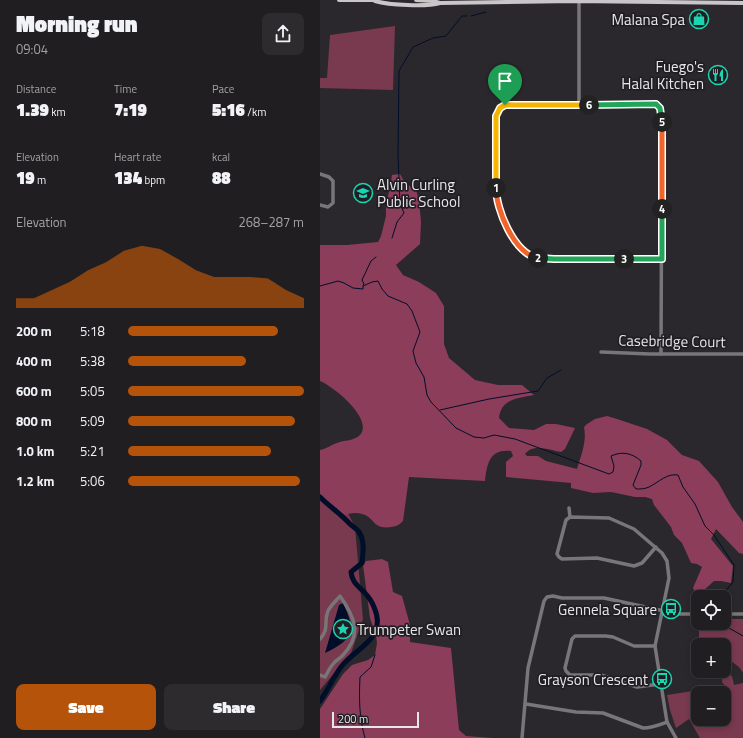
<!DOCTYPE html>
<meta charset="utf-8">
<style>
body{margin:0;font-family:"Titillium Web",sans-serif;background:#2d2b2e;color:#f1f3f6;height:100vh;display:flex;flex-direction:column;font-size:15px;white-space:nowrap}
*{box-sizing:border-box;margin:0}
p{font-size:13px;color:#a2a2a5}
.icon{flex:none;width:22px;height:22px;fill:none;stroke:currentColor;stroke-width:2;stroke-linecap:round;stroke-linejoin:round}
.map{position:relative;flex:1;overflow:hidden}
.details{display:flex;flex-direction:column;background:#201e21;width:320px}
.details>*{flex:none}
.controls{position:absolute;left:371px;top:590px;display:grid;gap:8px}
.controls a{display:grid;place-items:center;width:40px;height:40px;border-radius:8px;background:#201e21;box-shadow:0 2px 6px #0003,0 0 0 1px #3d3c3f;font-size:20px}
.scale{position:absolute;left:12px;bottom:10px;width:87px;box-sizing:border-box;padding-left:4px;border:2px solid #e7e6e9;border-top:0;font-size:11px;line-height:14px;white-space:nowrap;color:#e7e6e9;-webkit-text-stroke:3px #201e22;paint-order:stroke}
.pin{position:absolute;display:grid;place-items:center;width:34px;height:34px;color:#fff;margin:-41px -17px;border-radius:50% 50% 50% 0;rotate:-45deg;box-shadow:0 0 4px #0007}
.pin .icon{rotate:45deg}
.km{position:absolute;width:20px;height:20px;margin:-10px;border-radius:50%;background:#222;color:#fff;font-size:11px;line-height:20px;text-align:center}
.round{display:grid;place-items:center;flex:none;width:42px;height:42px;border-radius:8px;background:#2d2b2e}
.head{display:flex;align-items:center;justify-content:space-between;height:68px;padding:0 16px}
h1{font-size:22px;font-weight:800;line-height:30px}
.stats{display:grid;grid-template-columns:repeat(3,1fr);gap:6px;height:68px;padding:4px 16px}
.stats div{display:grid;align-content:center}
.stats b{font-size:17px;font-weight:800}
.stats small{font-size:11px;font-weight:400}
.stats p{font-size:11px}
.chart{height:112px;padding:8px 16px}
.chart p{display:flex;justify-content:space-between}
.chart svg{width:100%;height:72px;margin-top:4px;fill:#b45309;opacity:.7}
.primary-button{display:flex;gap:8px;margin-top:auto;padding:8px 16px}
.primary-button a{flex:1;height:46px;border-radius:8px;background:#b45309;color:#fff;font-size:16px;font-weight:800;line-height:46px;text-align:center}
.primary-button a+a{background:#2d2b2e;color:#f1f3f6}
ul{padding:0 16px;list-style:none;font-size:13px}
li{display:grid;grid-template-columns:64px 48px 1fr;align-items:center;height:30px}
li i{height:10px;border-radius:5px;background:#b45309}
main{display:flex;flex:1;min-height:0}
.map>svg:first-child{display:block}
</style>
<main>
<section class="details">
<div class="head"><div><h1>Morning run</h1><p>09:04</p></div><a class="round"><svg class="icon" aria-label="share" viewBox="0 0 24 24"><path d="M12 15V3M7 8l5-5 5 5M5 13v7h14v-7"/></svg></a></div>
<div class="stats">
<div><p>Distance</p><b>1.39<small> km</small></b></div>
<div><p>Time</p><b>7:19</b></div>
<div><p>Pace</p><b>5:16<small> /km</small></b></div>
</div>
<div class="stats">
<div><p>Elevation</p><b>19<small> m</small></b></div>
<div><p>Heart rate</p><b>134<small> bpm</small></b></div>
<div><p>kcal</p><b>88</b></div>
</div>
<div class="chart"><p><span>Elevation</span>268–287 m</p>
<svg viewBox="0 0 160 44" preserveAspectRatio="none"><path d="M0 44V38L10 38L20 33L30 28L40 21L50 16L60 9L70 6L80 8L90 14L100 21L110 25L120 25L130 25L140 26L150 33L160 38V44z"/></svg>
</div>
<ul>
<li><b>200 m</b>5:18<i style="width:85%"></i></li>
<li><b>400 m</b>5:38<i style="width:67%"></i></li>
<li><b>600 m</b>5:05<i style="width:100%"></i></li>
<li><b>800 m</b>5:09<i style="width:95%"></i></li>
<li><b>1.0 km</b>5:21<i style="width:81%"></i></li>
<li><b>1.2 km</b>5:06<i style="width:98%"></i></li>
</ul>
<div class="primary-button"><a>Save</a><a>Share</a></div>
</section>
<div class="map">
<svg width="423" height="738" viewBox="0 0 423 738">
<rect width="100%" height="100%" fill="#2a282c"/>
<!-- green -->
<g fill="#79394f" fill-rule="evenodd">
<path d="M75 26 73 90 0 88V78H7L10 35Z"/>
<path d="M0 458 35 527 43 619 31 653 0 690Z"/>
<path d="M404 619H423V673L419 667 404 656V645H387L379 640V623H404Z"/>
<path d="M408 674 412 676 414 685 423 683V738H380L369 719 356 728 350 710 347 695 405 686 402 682C402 677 404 675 408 674ZM378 693H404V719H378Z"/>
</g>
<!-- forest -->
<g fill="#8b3d59">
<path d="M80 174 85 183 96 190 99 200 101 222 100 244 76 265 83 275 99 282 116 293 124 306V344L129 358 155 380 178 385H202L214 395C198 398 181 399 179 418L189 428 214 430 226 424H236L255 428 245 449 241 452C230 450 213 443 205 454L207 456H218L226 461 257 469C261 455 267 442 264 427L267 424 275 419 287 416 297 419 327 429 347 440 362 455 379 461 398 482 412 507 423 522V554L419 553 396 529 391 539 413 566 411 583 401 581H394L383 591 376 594 373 588 382 567 377 564 371 563 362 543 354 535 351 527 334 505 332 499 325 497H315L291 492 273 493 251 488V483L186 477V462L193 456 191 451C170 449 167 463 165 481L89 477 83 521C79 525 77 526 72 527 52 530 56 518 42 514 33 511 25 515 17 517L0 494V450C6 449 11 445 17 443 24 440 34 441 40 435 54 419 13 386 0 381V245H27L58 242 61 236 66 216V203L70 188 72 175Z"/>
<path d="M62 559 68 562 73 592 82 596 90 625V642L131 648 139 730 146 736 173 738H0V709L23 674 32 665 48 660 55 655 57 643 56 636 50 618 43 565 46 561Z"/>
</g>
<!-- water -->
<path fill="#000e2a" d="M23 603C36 631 34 639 5 653L19 605Z"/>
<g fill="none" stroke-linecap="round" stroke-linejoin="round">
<!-- stream -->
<g stroke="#000e2a" stroke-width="1">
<path d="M151 16 166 12"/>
<path d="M72 238 77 222 84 213 80 203 78 155 79 71 93 47 113 38 126 36 142 16H147"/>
<path d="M43 285 44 284 42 280 51 261 56 257"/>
<path d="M0 286 18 281 24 283 33 288 43 289V286L52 282 58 281 62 289 68 296 87 304 92 311 100 332 93 351 96 363 104 377 107 395 111 402 136 428 154 437 164 438 174 435 195 439 289 474 293 472 294 466 291 456C302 451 312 453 321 461V465L313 485 316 489C320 489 325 489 329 487 339 482 347 473 358 475L363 487 375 504 385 526 394 535 414 565 413 582 403 594V597"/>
<path d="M120 410 169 399 218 391 227 378 241 370"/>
<path d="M409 628 423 636"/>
<path d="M45 738C39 717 39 699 40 677L51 667 55 655"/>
</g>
<!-- river -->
<path stroke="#000e2a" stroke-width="5" d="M0 497C10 507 21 514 30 524 33 527 37 529 39 532 45 541 43 553 42 563L31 572C32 582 37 585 44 592 47 595 52 602 54 607 68 639 36 647 21 667 13 678 8 690 0 701"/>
<!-- minor -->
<g stroke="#787678" stroke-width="3.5">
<path d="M259 0V105"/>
<path d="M0 174 9 177 13 181V203L8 207 0 205"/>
<path d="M281 352 330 354H423"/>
<path d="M341 354 342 114 340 108 336 104 185 105 180 108 176 116 177 200C181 215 191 241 203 251 209 256 216 258 224 259H342"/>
<path d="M249 508 250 517"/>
<path d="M336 547 322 563 314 566 277 558 242 559 239 557 237 554 246 520 250 517 289 518 314 529 342 553 347 561 349 578 335 646 346 716 347 722 356 738"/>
<path d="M404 614H423"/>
<path d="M0 639C10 628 3 623 8 611 11 605 16 601 20 596 34 616 43 634 23 655 21 658 16 660 14 663 10 667 8 672 5 677L0 675"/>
<path d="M335 646H314L293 637 286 636H255L252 639 245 668 246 671 250 675H281L317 687 340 684"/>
<path d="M206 704 256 712 283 713 323 728C332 728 339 725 347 722"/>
<path d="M202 738 208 668 224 601 227 597 233 596 242 598H284L358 614H378"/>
</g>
<!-- major -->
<g stroke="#c9c5c8" stroke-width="4">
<path d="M19 0H57"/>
<path d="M96 0 113 1 120 3 254 1 423 3"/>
<path d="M55 1C69 5 106 7 120 3"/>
</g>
</g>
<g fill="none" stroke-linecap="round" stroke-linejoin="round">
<defs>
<path id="split-1" d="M176 188V116L180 108 185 105"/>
<path id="split-2" d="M176 188C176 209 194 254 218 258"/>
<path id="split-3" d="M218 258 234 259H304"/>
<path id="split-4" d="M304 259H342V209"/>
<path id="split-5" d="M342 209V122"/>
<path id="split-6" d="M269 105 336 104 340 108 342 122"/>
<path id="split-7" d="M185 105H269"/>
</defs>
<!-- split-1 casing -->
<use href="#split-1" stroke="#fff" stroke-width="8"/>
<!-- split-2 casing -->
<use href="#split-2" stroke="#fff" stroke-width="8"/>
<!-- split-3 casing -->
<use href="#split-3" stroke="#fff" stroke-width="8"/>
<!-- split-4 casing -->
<use href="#split-4" stroke="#fff" stroke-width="8"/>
<!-- split-5 casing -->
<use href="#split-5" stroke="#fff" stroke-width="8"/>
<!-- split-6 casing -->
<use href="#split-6" stroke="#fff" stroke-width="8"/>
<!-- split-7 casing -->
<use href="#split-7" stroke="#fff" stroke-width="8"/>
<!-- split-1 -->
<use href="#split-1" stroke="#f5b400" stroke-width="5"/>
<!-- split-2 -->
<use href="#split-2" stroke="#f0652b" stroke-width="5"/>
<!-- split-3 -->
<use href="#split-3" stroke="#22a559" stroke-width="5"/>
<!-- split-4 -->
<use href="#split-4" stroke="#22a559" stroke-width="5"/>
<!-- split-5 -->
<use href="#split-5" stroke="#f0652b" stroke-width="5"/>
<!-- split-6 -->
<use href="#split-6" stroke="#22a559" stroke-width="5"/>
<!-- split-7 -->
<use href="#split-7" stroke="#f5b400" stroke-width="5"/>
</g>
<!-- icons -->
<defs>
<symbol id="shop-ring" viewBox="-11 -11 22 22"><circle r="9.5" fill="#201e22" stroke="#1ad5b2" stroke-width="1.5"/><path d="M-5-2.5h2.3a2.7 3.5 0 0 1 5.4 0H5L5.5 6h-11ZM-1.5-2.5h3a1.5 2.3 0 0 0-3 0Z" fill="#1ad5b2"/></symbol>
<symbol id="restaurant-ring" viewBox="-11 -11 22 22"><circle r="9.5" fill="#201e22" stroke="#1ad5b2" stroke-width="1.5"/><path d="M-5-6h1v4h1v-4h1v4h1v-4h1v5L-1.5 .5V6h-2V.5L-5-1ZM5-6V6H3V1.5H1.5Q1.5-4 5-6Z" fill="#1ad5b2"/></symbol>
<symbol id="school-ring" viewBox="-11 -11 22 22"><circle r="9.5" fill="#201e22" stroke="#1ad5b2" stroke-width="1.5"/><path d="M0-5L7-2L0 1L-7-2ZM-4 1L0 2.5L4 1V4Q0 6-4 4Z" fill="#1ad5b2"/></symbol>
<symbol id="bus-ring" viewBox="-11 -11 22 22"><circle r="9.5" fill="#201e22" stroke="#1ad5b2" stroke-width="1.5"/><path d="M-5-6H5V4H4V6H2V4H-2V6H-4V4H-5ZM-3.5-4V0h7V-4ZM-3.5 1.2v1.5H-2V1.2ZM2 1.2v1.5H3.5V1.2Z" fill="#1ad5b2"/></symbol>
<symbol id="sight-ring" viewBox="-11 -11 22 22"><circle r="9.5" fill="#201e22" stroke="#1ad5b2" stroke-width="1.5"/><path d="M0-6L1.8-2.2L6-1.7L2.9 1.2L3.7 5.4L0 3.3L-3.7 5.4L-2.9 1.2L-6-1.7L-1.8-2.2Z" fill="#1ad5b2"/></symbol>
</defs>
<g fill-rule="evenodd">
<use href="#shop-ring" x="368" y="8" width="22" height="22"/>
<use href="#restaurant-ring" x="387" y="64" width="22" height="22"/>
<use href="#school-ring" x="32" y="182" width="22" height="22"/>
<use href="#bus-ring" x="340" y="598" width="22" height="22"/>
<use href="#sight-ring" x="12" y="618" width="22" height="22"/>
<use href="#bus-ring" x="331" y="668" width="22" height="22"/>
</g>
<g text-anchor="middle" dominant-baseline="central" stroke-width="3.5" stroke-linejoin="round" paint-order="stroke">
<!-- poi labels -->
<g font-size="15" fill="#e7e6e9" stroke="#201e22" text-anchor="end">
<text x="365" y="19">Malana Spa</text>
<text x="384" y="66">Fuego's<tspan x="384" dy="17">Halal Kitchen</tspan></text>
<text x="57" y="184" text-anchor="start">Alvin Curling<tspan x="57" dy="17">Public School</tspan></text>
<text x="337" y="609">Gennela Square</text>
<text x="37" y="629" text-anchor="start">Trumpeter Swan</text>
<text x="328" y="679">Grayson Crescent</text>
</g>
<!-- street labels -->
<g font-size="15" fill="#e7e6e9" stroke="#201e22">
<text transform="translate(352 341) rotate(1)">Casebridge Court</text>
</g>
</g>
</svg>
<div class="controls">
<a><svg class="icon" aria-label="locate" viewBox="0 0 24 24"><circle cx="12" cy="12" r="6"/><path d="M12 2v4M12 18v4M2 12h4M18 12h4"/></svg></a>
<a>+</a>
<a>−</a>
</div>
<div class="scale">200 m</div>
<div class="pin" style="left:185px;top:105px;background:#1e9e55"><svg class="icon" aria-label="arrive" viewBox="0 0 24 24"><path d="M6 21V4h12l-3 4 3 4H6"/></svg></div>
<b class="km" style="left:176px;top:188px">1</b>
<b class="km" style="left:218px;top:258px">2</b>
<b class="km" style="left:304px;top:259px">3</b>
<b class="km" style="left:342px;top:209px">4</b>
<b class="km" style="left:342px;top:122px">5</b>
<b class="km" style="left:269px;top:105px">6</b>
</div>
</main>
